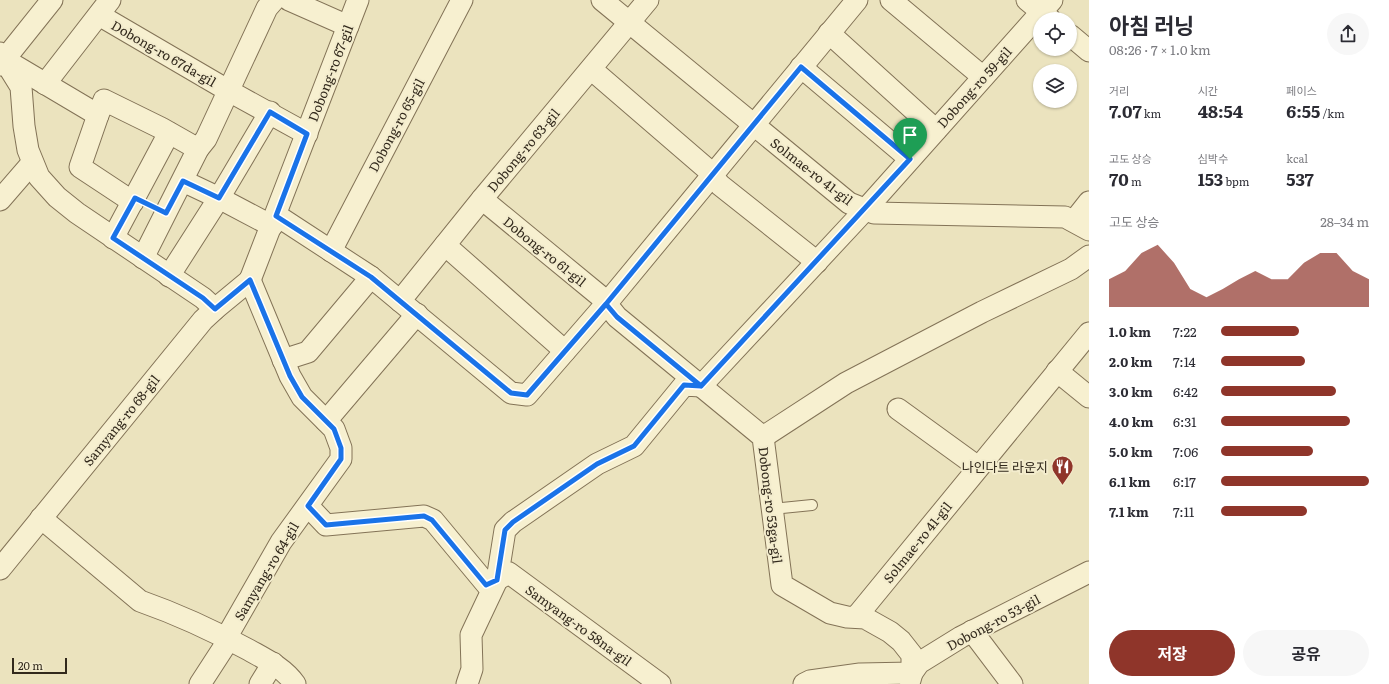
<!DOCTYPE html>
<html lang="ko">
<meta charset="utf-8">
<style>
body{margin:0;font-family:Literata,"Noto Sans KR",serif;background:#f7f7f7;color:#2b2b33;height:100vh;display:flex;flex-direction:column;font-size:15px;white-space:nowrap}
*{box-sizing:border-box;margin:0}
p{font-size:13px;color:#7c7c81}
.icon{flex:none;width:22px;height:22px;fill:none;stroke:currentColor;stroke-width:2;stroke-linecap:round;stroke-linejoin:round}
.map{position:relative;flex:1;overflow:hidden}
.drawer{display:flex;flex-direction:column;background:#fff;width:300px}
.drawer>*{flex:none}
.controls{position:absolute;left:1033px;top:12px;display:grid;gap:8px}
.controls a{display:grid;place-items:center;width:44px;height:44px;border-radius:50%;background:#fff;box-shadow:0 1px 3px #0004;font-size:20px}
.scale{position:absolute;left:12px;bottom:10px;width:55px;box-sizing:border-box;padding-left:4px;border:2px solid #32291c;border-top:0;font-size:11px;line-height:14px;white-space:nowrap;color:#32291c;-webkit-text-stroke:3px #f3eccd;paint-order:stroke}
.pin{position:absolute;display:grid;place-items:center;width:34px;height:34px;color:#fff;margin:-41px -17px;border-radius:50% 50% 50% 0;rotate:-45deg;box-shadow:0 0 4px #0007}
.pin .icon{rotate:45deg}
.round{display:grid;place-items:center;flex:none;width:42px;height:42px;border-radius:21px;background:#f7f7f7}
.summary{display:flex;align-items:center;justify-content:space-between;height:68px;padding:0 20px}
h1{font-size:22px;font-weight:700;line-height:30px}
.metrics{display:grid;grid-template-columns:repeat(3,1fr);gap:6px;height:68px;padding:4px 20px}
.metrics div{display:grid;align-content:center}
.metrics b{font-size:17px;font-weight:700}
.metrics small{font-size:11px;font-weight:400}
.metrics p{font-size:11px}
.chart{height:112px;padding:8px 20px}
.chart p{display:flex;justify-content:space-between}
.chart svg{width:100%;height:72px;margin-top:4px;fill:#8f352a;opacity:.7}
.primary-button{display:flex;gap:8px;margin-top:auto;padding:8px 20px}
.primary-button a{flex:1;height:46px;border-radius:24px;background:#8f352a;color:#fff;font-size:16px;font-weight:700;line-height:46px;text-align:center}
.primary-button a+a{background:#f7f7f7;color:#2b2b33}
ul{padding:0 20px;list-style:none;font-size:13px}
li{display:grid;grid-template-columns:64px 48px 1fr;align-items:center;height:30px}
li i{height:10px;border-radius:5px;background:#8f352a}
main{display:flex;flex:1;min-height:0}
.map>svg:first-child{display:block}
</style>
<main>
<div class="map">
<svg width="1089" height="684" viewBox="0 0 1089 684">
<rect width="100%" height="100%" fill="#ebe3be"/>
<g fill="none" stroke-linecap="round" stroke-linejoin="round">
<defs>
<path id="service" d="M772 509 812 505"/>
<g id="minor">
<path d="M289 0 348 26"/>
<path d="M602 0 849 203 874 213 1065 217 1089 230"/>
<path d="M891 0 983 77"/>
<path d="M1027 0 1050 19"/>
<path d="M99 15 229 91 307 134"/>
<path d="M829 33 936 130"/>
<path d="M1070 35 1089 51"/>
<path d="M0 53 21 87 24 126 28 150 39 177 57 197 77 213 203 298 215 309"/>
<path d="M7 61 98 115 104 100 161 128 198 149"/>
<path d="M0 65 52 0"/>
<path d="M801 67 910 159"/>
<path d="M591 69 707 169 720 185 817 262"/>
<path d="M45 84 110 0"/>
<path d="M98 115 80 167 133 202"/>
<path d="M183 181 219 198 272 226"/>
<path d="M482 199 600 296 617 317 763 437 782 585 830 613 847 617 865 618 890 632 901 641 912 655V673L860 674 810 681 804 684"/>
<path d="M0 200 32 163"/>
<path d="M276 215 371 277 511 393 527 395 606 304 857 0"/>
<path d="M1074 221 1089 202"/>
<path d="M113 238 169 133"/>
<path d="M445 245 565 351"/>
<path d="M331 251 462 0"/>
<path d="M143 258 198 149 206 139 267 8 274 0"/>
<path d="M169 276 219 198 270 112"/>
<path d="M250 280 358 0"/>
<path d="M400 301 482 199 648 0"/>
<path d="M283 360 308 352 371 277"/>
<path d="M1057 371 1089 397"/>
<path d="M898 409 978 467"/>
<path d="M326 421 417 314"/>
<path d="M763 437 846 383 982 312 1071 269 1089 256"/>
<path d="M308 506 326 525 424 516 433 520 487 585 509 573 660 684"/>
<path d="M41 518 140 601C177 614 214 631 249 650 265 659 284 668 295 684"/>
<path d="M0 569 203 320 215 309 250 280"/>
<path d="M856 617 1089 333"/>
<path d="M972 631 1012 684"/>
<path d="M910 680 912 673 919 663 961 637 1089 572"/>
<path d="M200 684 224 647 230 631 281 542 341 459V448L334 429 302 397 290 376 250 280"/>
<path d="M260 684 273 663"/>
<path d="M467 684 472 669 471 635 497 580 505 530 513 522 597 464 634 446 684 385 701 386 865 210 1052 0"/>
</g>
</defs>
<!-- service casing -->
<use href="#service" stroke="#837357" stroke-width="12"/>
<!-- minor casing -->
<use href="#minor" stroke="#837357" stroke-width="23"/>
<!-- service -->
<use href="#service" stroke="#f7f0d0" stroke-width="10"/>
<!-- minor -->
<use href="#minor" stroke="#f7f0d0" stroke-width="21"/>
</g>
<g fill="none" stroke-linecap="round" stroke-linejoin="round">
<defs>
<path id="route" d="M910 159 701 386 617 317 606 304 527 395 511 393 371 277 276 216 307 134 270 112 219 198 183 181 166 213 135 198 113 238 203 298 215 309 250 280 290 376 302 397 334 429 341 448V459L308 506 326 525 424 516 432 520 486 585 497 580 505 530 513 522 597 464 634 446 684 385 701 386 617 317 606 304 801 67 910 159"/>
</defs>
<!-- route casing -->
<use href="#route" stroke="#fff" stroke-width="8"/>
<!-- route -->
<use href="#route" stroke="#1a73e8" stroke-width="5"/>
</g>
<!-- icons -->
<defs>
<symbol id="restaurant-pin" viewBox="-11 -11 22 30"><path d="M0 17L-7.5 6A9.5 9.5 0 1 1 7.5 6Z" fill="#8f352a" stroke="#f3eccd"/><path d="M-5-6h1v4h1v-4h1v4h1v-4h1v5L-1.5 .5V6h-2V.5L-5-1ZM5-6V6H3V1.5H1.5Q1.5-4 5-6Z" fill="#fff"/></symbol>
</defs>
<g fill-rule="evenodd">
<use href="#restaurant-pin" x="1050" y="454" width="25" height="34"/>
</g>
<g text-anchor="middle" dominant-baseline="central" stroke-width="4" stroke-linejoin="round" paint-order="stroke">
<!-- street labels -->
<g font-size="13" fill="#32291c" stroke="#f3eccd">
<text transform="translate(164 53) rotate(30)">Dobong-ro 67da-gil</text>
<text transform="translate(330 73) rotate(-69)">Dobong-ro 67-gil</text>
<text transform="translate(974 87) rotate(-48)">Dobong-ro 59-gil</text>
<text transform="translate(396 125) rotate(-62)">Dobong-ro 65-gil</text>
<text transform="translate(523 150) rotate(-50)">Dobong-ro 63-gil</text>
<text transform="translate(812 171) rotate(38)">Solmae-ro 41-gil</text>
<text transform="translate(545 251) rotate(39)">Dobong-ro 61-gil</text>
<text transform="translate(121 420) rotate(-51)">Samyang-ro 68-gil</text>
<text transform="translate(771 505) rotate(83)">Dobong-ro 53ga-gil</text>
<text transform="translate(917 542) rotate(-51)">Solmae-ro 41-gil</text>
<text transform="translate(266 571) rotate(-59)">Samyang-ro 64-gil</text>
<text transform="translate(993 622) rotate(-28)">Dobong-ro 53-gil</text>
<text transform="translate(579 625) rotate(36)">Samyang-ro 58na-gil</text>
</g>
<!-- poi labels -->
<g font-size="13" fill="#32291c" stroke="#f3eccd" text-anchor="end">
<text x="1048" y="466">나인다트 라운지</text>
</g>
</g>
</svg>
<div class="controls">
<a><svg class="icon" aria-label="locate" viewBox="0 0 24 24"><circle cx="12" cy="12" r="6"/><path d="M12 2v4M12 18v4M2 12h4M18 12h4"/></svg></a>
<a><svg class="icon" aria-label="layers" viewBox="0 0 24 24"><path d="M12 4l9 5-9 5-9-5zM3 14l9 5 9-5"/></svg></a>
</div>
<div class="scale">20 m</div>
<div class="pin" style="left:910px;top:159px;background:#1e9e55"><svg class="icon" aria-label="arrive" viewBox="0 0 24 24"><path d="M6 21V4h12l-3 4 3 4H6"/></svg></div>
</div>
<section class="drawer">
<div class="summary"><div><h1>아침 러닝</h1><p>08:26 · 7 × 1.0 km</p></div><a class="round"><svg class="icon" aria-label="share" viewBox="0 0 24 24"><path d="M12 15V3M7 8l5-5 5 5M5 13v7h14v-7"/></svg></a></div>
<div class="metrics">
<div><p>거리</p><b>7.07<small> km</small></b></div>
<div><p>시간</p><b>48:54</b></div>
<div><p>페이스</p><b>6:55<small> /km</small></b></div>
</div>
<div class="metrics">
<div><p>고도 상승</p><b>70<small> m</small></b></div>
<div><p>심박수</p><b>153<small> bpm</small></b></div>
<div><p>kcal</p><b>537</b></div>
</div>
<div class="chart"><p><span>고도 상승</span>28–34 m</p>
<svg viewBox="0 0 160 44" preserveAspectRatio="none"><path d="M0 44V27L10 22L20 11L30 6L40 17L50 33L60 38L70 33L80 27L90 22L100 27L110 27L120 17L130 11L140 11L150 22L160 27V44z"/></svg>
</div>
<ul>
<li><b>1.0 km</b>7:22<i style="width:53%"></i></li>
<li><b>2.0 km</b>7:14<i style="width:57%"></i></li>
<li><b>3.0 km</b>6:42<i style="width:78%"></i></li>
<li><b>4.0 km</b>6:31<i style="width:87%"></i></li>
<li><b>5.0 km</b>7:06<i style="width:62%"></i></li>
<li><b>6.1 km</b>6:17<i style="width:100%"></i></li>
<li><b>7.1 km</b>7:11<i style="width:58%"></i></li>
</ul>
<div class="primary-button"><a>저장</a><a>공유</a></div>
</section>
</main>
